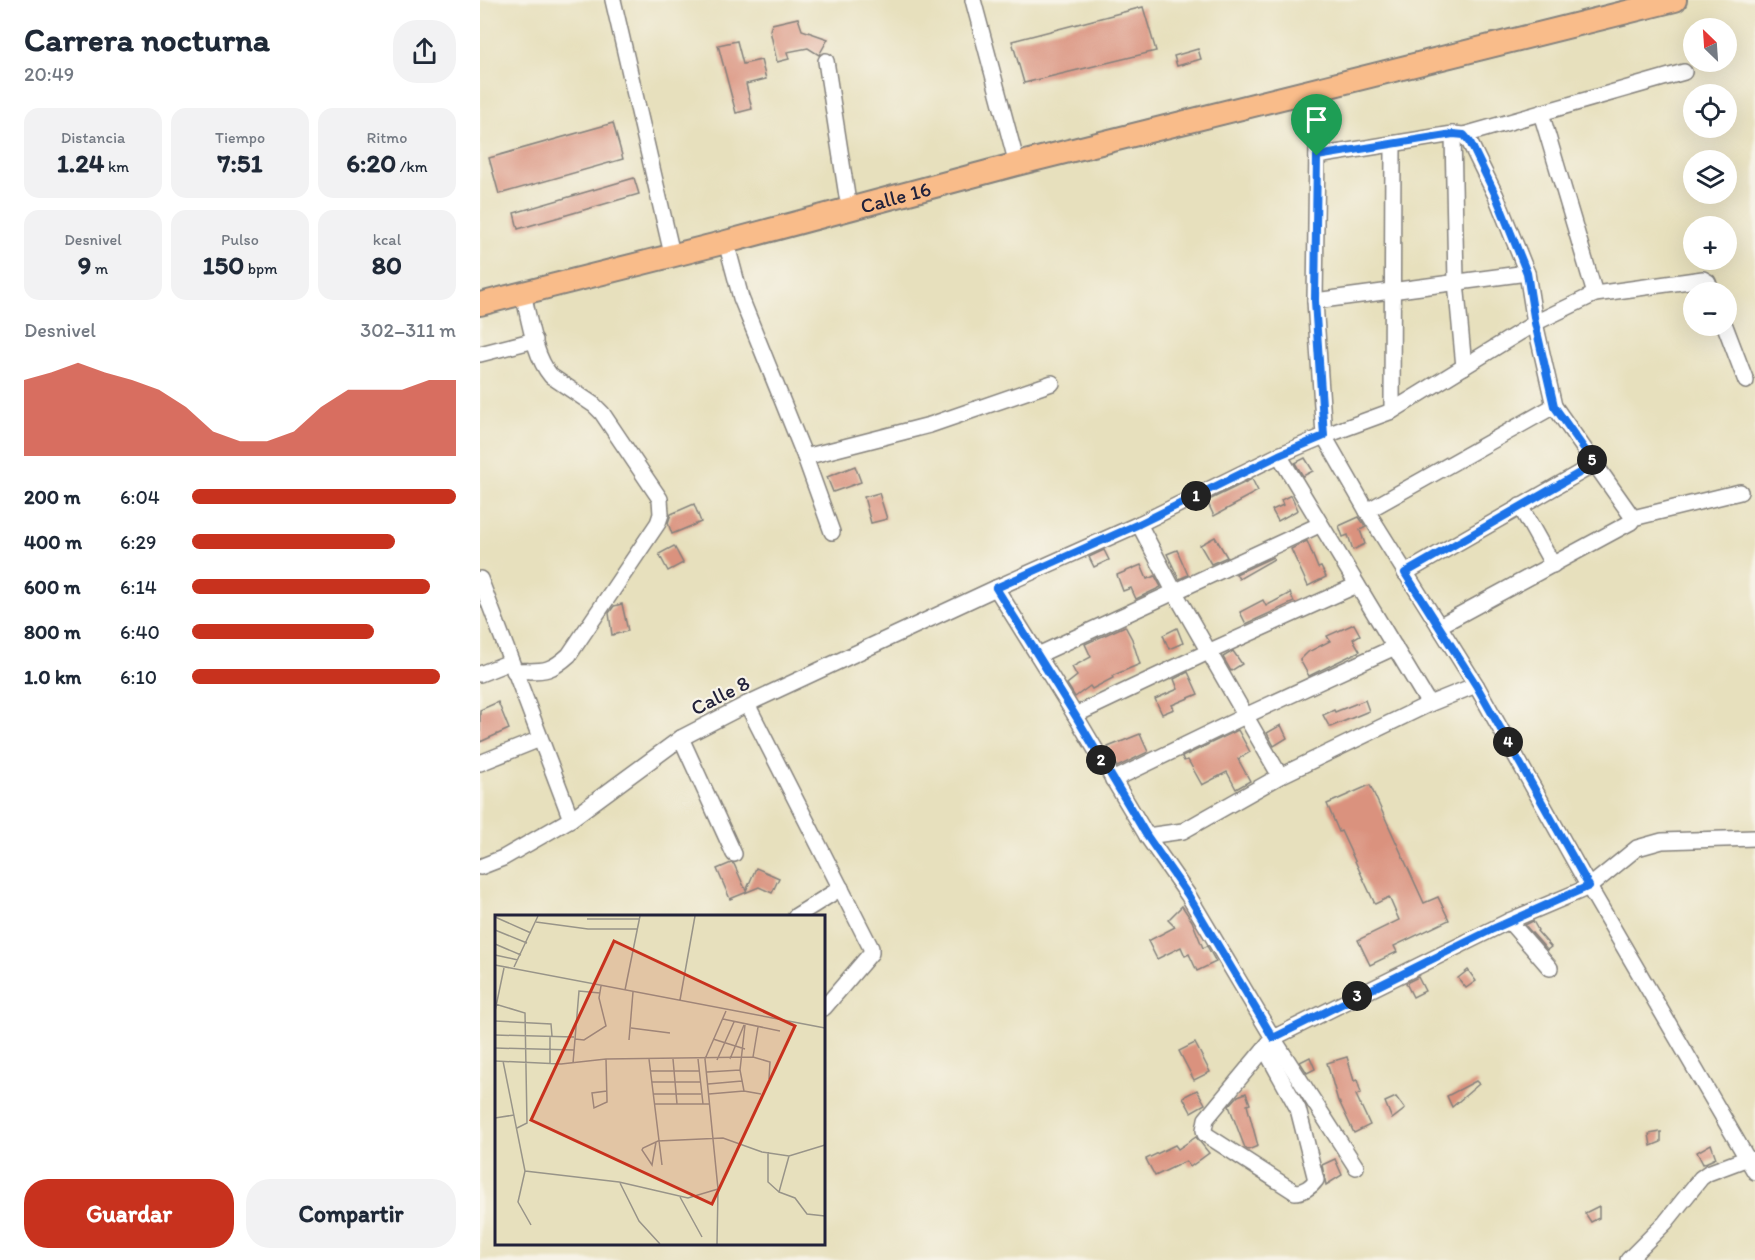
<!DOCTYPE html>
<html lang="es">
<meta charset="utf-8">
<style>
body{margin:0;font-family:Itim,sans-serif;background:#f2f2f3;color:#1f2937;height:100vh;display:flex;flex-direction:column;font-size:22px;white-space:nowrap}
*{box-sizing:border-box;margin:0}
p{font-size:20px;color:#747a83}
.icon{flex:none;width:33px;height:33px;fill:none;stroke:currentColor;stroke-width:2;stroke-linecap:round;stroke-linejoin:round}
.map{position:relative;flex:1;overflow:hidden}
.side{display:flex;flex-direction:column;background:#fff;width:480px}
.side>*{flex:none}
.needle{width:39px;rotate:335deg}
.tools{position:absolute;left:1203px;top:18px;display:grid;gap:12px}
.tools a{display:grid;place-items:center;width:54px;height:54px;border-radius:50%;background:#fff;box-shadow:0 6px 24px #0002;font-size:30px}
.pin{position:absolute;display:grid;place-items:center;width:51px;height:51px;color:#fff;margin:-62px -26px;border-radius:50% 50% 50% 0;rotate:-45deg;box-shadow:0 0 6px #0007}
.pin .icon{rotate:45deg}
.km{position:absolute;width:30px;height:30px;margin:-15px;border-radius:50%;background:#222;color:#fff;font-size:16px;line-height:30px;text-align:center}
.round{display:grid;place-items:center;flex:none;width:63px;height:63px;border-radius:24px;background:#f2f2f3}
.summary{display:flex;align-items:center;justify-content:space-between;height:102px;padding:0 24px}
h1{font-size:33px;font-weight:700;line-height:45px}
.stats{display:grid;grid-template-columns:repeat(3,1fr);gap:9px;height:102px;padding:6px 24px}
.stats div{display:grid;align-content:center;border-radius:15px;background:#f2f2f3;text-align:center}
.stats b{font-size:26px;font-weight:700}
.stats small{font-size:16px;font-weight:400}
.stats p{font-size:16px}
.chart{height:168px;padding:12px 24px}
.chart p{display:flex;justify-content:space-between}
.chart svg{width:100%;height:108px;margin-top:6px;fill:#c8321e;opacity:.7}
.action{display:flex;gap:12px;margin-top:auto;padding:12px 24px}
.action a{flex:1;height:69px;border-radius:24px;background:#c8321e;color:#fff;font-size:24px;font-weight:700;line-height:69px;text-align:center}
.action a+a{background:#f2f2f3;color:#1f2937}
ul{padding:0 24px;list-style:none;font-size:20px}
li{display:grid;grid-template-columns:96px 72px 1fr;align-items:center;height:45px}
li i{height:15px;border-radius:8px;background:#c8321e}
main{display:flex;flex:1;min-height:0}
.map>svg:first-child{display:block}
</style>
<main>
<section class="side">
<div class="summary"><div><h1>Carrera nocturna</h1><p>20:49</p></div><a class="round"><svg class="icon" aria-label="share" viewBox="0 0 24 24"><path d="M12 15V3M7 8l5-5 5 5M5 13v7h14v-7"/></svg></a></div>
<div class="stats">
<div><p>Distancia</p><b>1.24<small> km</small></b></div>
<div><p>Tiempo</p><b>7:51</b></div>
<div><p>Ritmo</p><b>6:20<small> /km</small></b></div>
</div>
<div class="stats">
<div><p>Desnivel</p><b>9<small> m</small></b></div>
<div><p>Pulso</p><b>150<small> bpm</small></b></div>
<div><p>kcal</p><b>80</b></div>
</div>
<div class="chart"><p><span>Desnivel</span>302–311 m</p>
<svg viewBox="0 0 160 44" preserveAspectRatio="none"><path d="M0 44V13L10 10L20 6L30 10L40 13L50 17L60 24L70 34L80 38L90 38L100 34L110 24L120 17L130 17L140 17L150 13L160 13V44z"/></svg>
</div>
<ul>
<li><b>200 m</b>6:04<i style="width:100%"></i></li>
<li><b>400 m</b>6:29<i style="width:77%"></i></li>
<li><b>600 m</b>6:14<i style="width:90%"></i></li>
<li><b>800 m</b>6:40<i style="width:69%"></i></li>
<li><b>1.0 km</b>6:10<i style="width:94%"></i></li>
</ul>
<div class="action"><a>Guardar</a><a>Compartir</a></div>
</section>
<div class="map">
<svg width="1275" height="1260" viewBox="0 0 1275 1260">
<rect width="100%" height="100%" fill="#f7f3e8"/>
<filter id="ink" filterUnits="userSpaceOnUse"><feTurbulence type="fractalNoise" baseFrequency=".0167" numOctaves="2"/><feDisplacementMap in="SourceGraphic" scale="12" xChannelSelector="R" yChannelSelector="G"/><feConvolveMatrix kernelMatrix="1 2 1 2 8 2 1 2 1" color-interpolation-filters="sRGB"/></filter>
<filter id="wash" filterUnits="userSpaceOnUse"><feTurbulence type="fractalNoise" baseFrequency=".008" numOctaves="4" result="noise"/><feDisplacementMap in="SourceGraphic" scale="24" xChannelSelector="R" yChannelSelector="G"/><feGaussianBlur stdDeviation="1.35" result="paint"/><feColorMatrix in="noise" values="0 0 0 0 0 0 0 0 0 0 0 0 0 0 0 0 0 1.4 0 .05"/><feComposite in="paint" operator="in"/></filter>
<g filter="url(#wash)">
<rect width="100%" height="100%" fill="#e7e0bd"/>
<g id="blocks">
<!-- building -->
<g fill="#da927e">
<path d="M663 7 676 51 544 83 532 41Z"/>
<path d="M318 18 322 30 348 39 339 55 328 48 307 52 309 59 297 62 290 30 292 24Z"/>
<path d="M257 41 263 64 281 60 286 79 266 84 272 109 256 113 238 45Z"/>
<path d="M718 49 721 59 697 66 694 56Z"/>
<path d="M133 123 143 159 19 194 9 158Z"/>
<path d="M154 178 159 194 38 229 34 213Z"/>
<path d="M825 458 833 471 823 476 815 463Z"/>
<path d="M375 466 381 482 353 492 347 477Z"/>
<path d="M772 479 778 491 759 501 760 502 734 516 727 501Z"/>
<path d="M399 493 407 519 391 523 384 497Z"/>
<path d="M811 495 818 510 798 521 792 510 803 505 801 500Z"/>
<path d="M214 504 221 522 192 534 188 523 191 514Z"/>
<path d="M879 517 886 527 880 530 885 544 873 550 868 535 863 537 859 526Z"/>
<path d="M735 537 747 557 731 564 720 545Z"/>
<path d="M827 541 838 568 841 567 846 577 828 586 811 549Z"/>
<path d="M194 546 203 563 188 571 179 554Z"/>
<path d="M624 550 629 560 614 567 609 557Z"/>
<path d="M697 550 708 575 699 579 687 554Z"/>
<path d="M793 557 794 559 759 579 756 574Z"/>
<path d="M661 565 667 579 675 576 681 587 656 599 651 588 643 591 637 575Z"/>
<path d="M810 593 814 602 766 624 760 612 783 600 786 606Z"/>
<path d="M142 604 148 631 132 635 129 613 134 606Z"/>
<path d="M874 624 880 635 873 639 880 651 829 676 820 660 828 652 850 641 847 636Z"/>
<path d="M645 626 652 639 660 664 632 676 633 678 612 689 610 686 595 697 587 684 597 676 592 667 611 657 605 644Z"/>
<path d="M697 628 703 643 689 649 683 635Z"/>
<path d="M753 651 762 664 751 671 743 657Z"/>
<path d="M708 672 718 694 692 705 694 709 682 714 675 699 698 689 694 679Z"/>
<path d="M885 700 889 711 850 727 849 726 843 715 854 710 855 712Z"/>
<path d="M18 702 29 729 0 742V710Z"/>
<path d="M801 725 807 738 794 746 787 733Z"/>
<path d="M758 730 770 752 758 759 770 781 756 789 747 772 722 785 708 760 704 761 702 757Z"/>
<path d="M660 734 668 752 637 767 628 747Z"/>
<path d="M890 785 944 903 958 897 969 920 914 946 917 952 890 965 878 940 919 920 909 897 895 904 861 831 859 832 847 804Z"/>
<path d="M251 863 254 864 266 891 276 868 299 878 292 893 279 887 250 899 237 869Z"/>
<path d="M702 906 712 921 723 948 727 946 736 962 717 971 709 954 705 956 701 947 677 959 668 941 695 927 688 920Z"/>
<path d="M1053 921 1058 930 1057 931 1071 947 1067 950 1045 925Z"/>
<path d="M988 970 996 981 986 988 978 978Z"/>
<path d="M938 977 945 991 933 997 926 983Z"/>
<path d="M715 1043 730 1072 714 1080 699 1051Z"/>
<path d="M830 1057 835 1069 827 1073 820 1062Z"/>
<path d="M867 1057 874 1081 877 1080 881 1093 876 1095 890 1125 874 1133 859 1101H858L847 1063Z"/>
<path d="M996 1081 999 1084 972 1107 967 1096Z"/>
<path d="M717 1090 725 1104 711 1112 703 1097Z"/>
<path d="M766 1093 770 1104 767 1105 778 1146 768 1150 765 1148 749 1106 758 1096Z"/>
<path d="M916 1097 925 1109 912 1119 905 1102Z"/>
<path d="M1181 1132V1142L1171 1146 1169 1134Z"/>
<path d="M716 1137 729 1153 710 1167 706 1161 675 1176 666 1159 695 1145 698 1149Z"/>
<path d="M1231 1144 1236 1158 1223 1164 1217 1152Z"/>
<path d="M855 1159 862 1175 846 1185 842 1165Z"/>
<path d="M1119 1206V1218L1111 1222 1105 1213Z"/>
</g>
</g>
</g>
<g filter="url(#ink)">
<use href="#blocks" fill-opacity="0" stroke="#84817c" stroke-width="1.5"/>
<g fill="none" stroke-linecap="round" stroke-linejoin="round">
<defs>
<g id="minor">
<path d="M133 0 192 254"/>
<path d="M493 0 537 164"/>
<path d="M346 61 369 209"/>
<path d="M830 91 837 147 835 301 844 436 887 511 996 685 1109 887 1275 1172"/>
<path d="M1061 113 1115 294"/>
<path d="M973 134 976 282 984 367"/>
<path d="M984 135 990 143 1016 196 1047 273 1055 323 1074 406 1153 518"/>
<path d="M837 156 973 134 984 135 1204 72"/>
<path d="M246 242 261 298 325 457 352 532"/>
<path d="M835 301 1047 273"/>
<path d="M1245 326 1266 381"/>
<path d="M0 354 55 340"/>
<path d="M912 411 913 144"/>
<path d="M799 455 949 704"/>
<path d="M325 457 450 425 572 383"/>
<path d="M1040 506 1073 565"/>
<path d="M887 511 1074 406"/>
<path d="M659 524 694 591 800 776"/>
<path d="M925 573 1115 464"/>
<path d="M0 579 91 819"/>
<path d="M516 588 595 715 667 836 708 895 793 1038 876 1167"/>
<path d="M959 626 1151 522 1153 518 1260 492"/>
<path d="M558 655 839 525"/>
<path d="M34 671C61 670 67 675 89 655L178 523 181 514 180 499 122 413 114 405 71 376C54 356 49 318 43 293"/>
<path d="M0 674 30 662"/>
<path d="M267 704 391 948V953L344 1008"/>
<path d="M595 715 728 652 877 585"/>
<path d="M201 738 254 854"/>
<path d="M0 763 60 739"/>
<path d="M633 780 765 716 915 647"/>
<path d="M667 836 703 831 800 776 949 704 996 685"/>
<path d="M0 867 23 858 91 819 201 738 267 704 516 588 659 524 799 455 844 436 912 411 1055 323 1115 294 1223 279 1228 282 1232 292"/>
<path d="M316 916 361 888"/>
<path d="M1029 921 1070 968"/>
<path d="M785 1049 818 1109 836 1180C831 1187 823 1192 815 1192L725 1134 724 1130 726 1119 793 1038 1029 921 1109 887 1157 848 1182 841 1275 838"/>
<path d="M1148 1260 1185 1223 1221 1178 1228 1173 1268 1158"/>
</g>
<g id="highway">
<path id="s1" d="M0 304 246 242 537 164 1195 0"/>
</g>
</defs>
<!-- minor casing -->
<use href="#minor" stroke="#84817c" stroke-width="18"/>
<!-- highway casing -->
<use href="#highway" stroke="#84817c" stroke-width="26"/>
<!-- minor -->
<use href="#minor" stroke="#fff" stroke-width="15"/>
<!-- highway -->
<use href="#highway" stroke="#f9bc8a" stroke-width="22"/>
</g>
</g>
<g fill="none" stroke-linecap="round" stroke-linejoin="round" filter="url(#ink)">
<defs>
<path id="route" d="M973 134 984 135 990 142 1016 196 1047 273 1055 323 1074 406 1115 464 925 573 996 685 1109 886 1013 929 793 1038 708 895 667 836 595 715 516 588 659 524 799 455 844 436 835 301 837 156Z"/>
</defs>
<!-- route casing -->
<use href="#route" stroke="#fff" stroke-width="12"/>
<!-- route -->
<use href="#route" stroke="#1a73e8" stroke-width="8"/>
</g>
<g text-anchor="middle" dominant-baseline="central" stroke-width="4.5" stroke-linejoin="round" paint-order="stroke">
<!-- street labels -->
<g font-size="21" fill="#22223b" stroke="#f7f3e8">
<text stroke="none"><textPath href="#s1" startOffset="429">Calle 16</textPath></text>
<text transform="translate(240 695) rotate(-27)">Calle 8</text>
</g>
</g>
<!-- overview -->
<g transform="translate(15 915)">
<rect width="330" height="330" fill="#e7e0bd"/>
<path fill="none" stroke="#989489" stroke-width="1.5" d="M0 2 36 18M92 4H145M41 7 93 14H143M0 15 32 28M0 29 26 40M0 40 23 45M0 50 330 113M19 52 43 1M130 75 145 1M185 85 200 1M0 89 30 98 32 208 22 213M0 96 9 53M228 104 285 116M0 106 56 109 57 121M136 113 175 118M0 120 79 122M80 124 89 125 111 111 104 83 106 71M218 124 250 134M134 125 138 77M0 133 79 135M258 142 263 112M111 144 112 185V187L99 193 97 178 112 176M154 144 167 250M178 144 182 189M203 144 208 189M235 144 249 110M222 145 239 107M0 146 66 149 111 144 258 142 275 147 274 164M8 146 30 256 23 287 36 310M78 148 84 76 105 78M55 149V121M155 156H204M212 157 245 155M157 167H205M213 169 247 166M249 176 245 155 250 110M158 179H206M214 179 249 176 266 179M159 189H215M0 203 19 200M161 227 157 250 147 235 148 233 163 226 228 223 267 237 294 241 330 230M273 237V267L284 277M294 241 284 277 300 283 312 299 330 301M30 256 124 267 193 283 223 274M125 268 144 306 165 329M185 282 207 322M222 329 223 274 210 144 231 96"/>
<path fill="#c8321e" fill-opacity="0.15" stroke="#c8321e" stroke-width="3" d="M119 26 300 111 217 289 36 205Z"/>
<rect width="330" height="330" fill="none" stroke="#22223b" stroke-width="3"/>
</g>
</svg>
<div class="tools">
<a><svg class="needle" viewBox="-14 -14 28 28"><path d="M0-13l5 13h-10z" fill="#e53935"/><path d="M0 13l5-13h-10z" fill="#747a83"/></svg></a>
<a><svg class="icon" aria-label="locate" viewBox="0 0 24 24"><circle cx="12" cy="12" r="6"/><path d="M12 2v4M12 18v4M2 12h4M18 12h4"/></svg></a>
<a><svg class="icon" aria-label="layers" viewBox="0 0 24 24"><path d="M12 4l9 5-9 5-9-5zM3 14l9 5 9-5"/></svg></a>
<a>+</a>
<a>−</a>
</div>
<div class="pin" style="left:837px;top:156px;background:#1e9e55"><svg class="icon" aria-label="arrive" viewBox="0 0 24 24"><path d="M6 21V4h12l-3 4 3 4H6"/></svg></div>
<b class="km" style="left:716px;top:496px">1</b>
<b class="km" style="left:621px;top:760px">2</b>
<b class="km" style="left:877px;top:996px">3</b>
<b class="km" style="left:1028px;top:742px">4</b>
<b class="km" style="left:1112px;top:460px">5</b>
</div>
</main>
